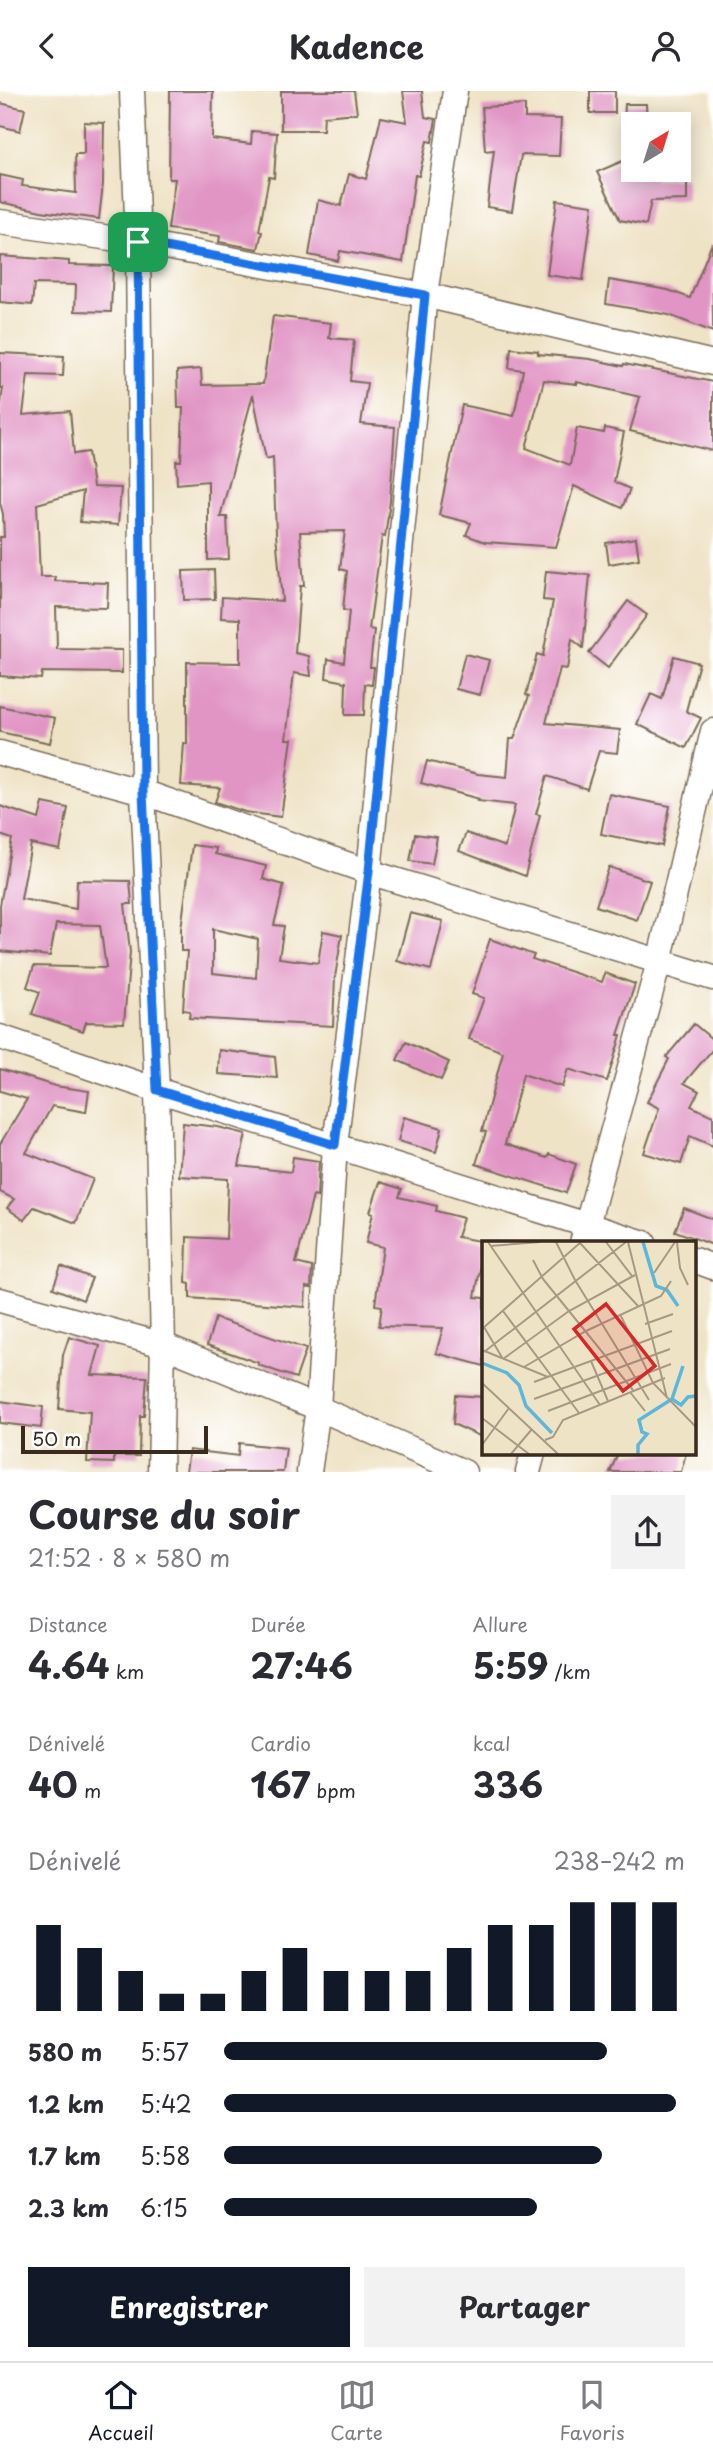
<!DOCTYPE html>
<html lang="fr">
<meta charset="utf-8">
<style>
body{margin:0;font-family:"Playpen Sans",sans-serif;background:#f2f2f3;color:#2b2b33;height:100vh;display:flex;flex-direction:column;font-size:26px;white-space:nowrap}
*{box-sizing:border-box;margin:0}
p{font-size:23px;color:#7c7c81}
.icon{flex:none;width:38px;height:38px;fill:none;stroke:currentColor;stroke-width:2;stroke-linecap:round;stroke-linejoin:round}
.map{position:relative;height:1381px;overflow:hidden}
.panel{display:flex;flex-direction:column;background:#fff;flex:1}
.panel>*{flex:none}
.needle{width:46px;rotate:38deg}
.buttons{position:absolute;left:621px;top:21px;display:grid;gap:14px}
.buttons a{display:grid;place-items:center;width:70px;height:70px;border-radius:0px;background:#fff;box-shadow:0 4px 18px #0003;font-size:35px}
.scale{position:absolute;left:21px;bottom:18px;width:187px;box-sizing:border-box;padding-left:7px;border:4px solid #3b2a1e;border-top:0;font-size:19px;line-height:24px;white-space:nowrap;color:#3b2a1e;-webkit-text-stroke:5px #fff;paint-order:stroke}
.pin{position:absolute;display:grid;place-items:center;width:60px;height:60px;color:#fff;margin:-30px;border-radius:14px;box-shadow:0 4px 10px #0006}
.round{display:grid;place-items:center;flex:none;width:74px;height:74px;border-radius:0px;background:#f2f2f3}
.overview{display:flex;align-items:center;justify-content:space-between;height:119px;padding:0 28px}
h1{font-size:38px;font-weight:700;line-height:52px}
.stats{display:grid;grid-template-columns:repeat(3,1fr);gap:10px;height:119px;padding:7px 28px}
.stats div{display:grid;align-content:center}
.stats b{font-size:35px;font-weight:700}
.stats small{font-size:19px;font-weight:400}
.stats p{font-size:19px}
.chart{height:196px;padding:14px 28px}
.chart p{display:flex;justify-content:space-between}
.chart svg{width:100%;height:126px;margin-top:7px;stroke:#111827;stroke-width:6}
.action{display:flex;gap:14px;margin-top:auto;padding:14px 28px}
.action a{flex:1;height:80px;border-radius:0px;background:#111827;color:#fff;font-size:28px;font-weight:700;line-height:80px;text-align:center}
.action a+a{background:#f2f2f3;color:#2b2b33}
ul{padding:0 28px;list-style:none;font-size:23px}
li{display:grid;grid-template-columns:112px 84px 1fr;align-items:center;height:52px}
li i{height:18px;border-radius:9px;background:#111827}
header{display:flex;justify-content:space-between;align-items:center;height:91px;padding:0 28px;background:#fff;font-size:32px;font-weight:700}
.tab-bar{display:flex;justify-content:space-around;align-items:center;height:98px;border-top:2px solid #e1e1e2;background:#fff;font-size:19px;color:#7c7c81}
.tab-bar a{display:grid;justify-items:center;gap:4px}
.tab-bar .active{color:#111827}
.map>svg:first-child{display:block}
</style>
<header><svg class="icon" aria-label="back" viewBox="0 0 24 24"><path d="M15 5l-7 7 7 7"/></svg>Kadence<svg class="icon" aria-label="person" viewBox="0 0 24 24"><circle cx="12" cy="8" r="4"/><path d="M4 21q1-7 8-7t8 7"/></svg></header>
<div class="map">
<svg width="713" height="1381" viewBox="0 0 713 1381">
<rect width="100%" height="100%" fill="#fff"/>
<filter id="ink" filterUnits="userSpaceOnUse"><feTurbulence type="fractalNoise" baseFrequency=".0143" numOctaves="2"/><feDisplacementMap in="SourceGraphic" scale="14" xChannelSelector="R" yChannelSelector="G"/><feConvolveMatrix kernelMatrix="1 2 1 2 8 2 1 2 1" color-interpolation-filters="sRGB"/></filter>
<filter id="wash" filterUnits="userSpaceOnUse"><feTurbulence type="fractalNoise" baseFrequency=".00686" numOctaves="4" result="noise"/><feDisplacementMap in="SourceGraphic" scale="28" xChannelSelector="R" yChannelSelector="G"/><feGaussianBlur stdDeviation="1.57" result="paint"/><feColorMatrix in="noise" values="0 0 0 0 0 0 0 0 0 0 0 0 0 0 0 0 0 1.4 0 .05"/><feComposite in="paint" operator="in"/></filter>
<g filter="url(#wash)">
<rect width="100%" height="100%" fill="#efe3c6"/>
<g id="blocks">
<!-- building -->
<g fill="#e195c5" fill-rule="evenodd">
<path d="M170 0H213L212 48 251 53 252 40 277 42 274 87 269 86 259 140 262 141 258 158 219 151 220 145 168 138 175 88H169Z"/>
<path d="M281 0H354L357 22 324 25 323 39H281Z"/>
<path d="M403 0H422L425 26 436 28 432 51 427 50 419 85 415 84 403 171 340 160 338 170 309 164 318 109 341 115 349 83 366 88 381 26 407 31Z"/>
<rect x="590" y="0" width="25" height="22"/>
<path d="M0 12 25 18 20 40 0 35Z"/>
<path d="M625 13H646L647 33H624Z"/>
<path d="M525 14V27L561 28 559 65 521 64 512 120 487 116 494 59 485 60 482 16Z"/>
<path d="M84 31 104 32 103 93 99 128 41 120 0 111V84L23 89 22 95 76 102 75 63H84Z"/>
<path d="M634 65V79H653L655 88 687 87V109L651 110 646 134 620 129 597 81Z"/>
<path d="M557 109 593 114 583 189 547 184Z"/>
<path d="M712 152 713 241 669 224 606 213 609 189 668 199 690 207Z"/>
<path d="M0 165 69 170V174L113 175 111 221 75 220 76 194 34 193 32 214 0 211Z"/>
<path d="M273 225 331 232 329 247 354 249 350 290 367 292 361 333 395 336 390 410 385 446 382 445 369 538 374 539 371 566 370 576H374L372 594 365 593 364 624H345L346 591 326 587 328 568 344 571 349 520 343 519 347 480 340 478 345 440 300 441 304 495H300L295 562 309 565 311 585 294 582 286 648H292L281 726 245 721 215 711 220 697 181 694 184 652 187 653V571L240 572V528L221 527 222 506 282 510 276 442 273 366 266 368 253 303 220 426H227L229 468 208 469V390L177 393 176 370H181L183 317H178L177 280 201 278 202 294 263 293Z"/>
<path d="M511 257 538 260V263L590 268 623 275 624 273 713 291V360L630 340 640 306 577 291V293L544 289 526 357 570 374 577 337 604 342 605 337 624 341 614 391 630 398 622 417 574 395 556 456 485 451 466 444 471 432 439 424 462 314 514 325 523 279 509 277Z"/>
<path d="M0 262 64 265 63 285 28 284 23 324 70 320 74 363 88 361 93 396 121 397 118 434 80 431 83 400 37 413 40 486H55V490L108 492 107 517 56 516 57 558 122 559V582L42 581 41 588 0 585V446H4L3 423 0 412V319L3 297H0Z"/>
<path d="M636 447 639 468 609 473 606 452Z"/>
<path d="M214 479 215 508 184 509 183 480Z"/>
<path d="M546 480 590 484 583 557 572 548 567 578 560 577 546 632 620 639 617 662 599 660 587 698 547 685 536 723 540 724 525 785 459 760 466 742 505 756 515 714 478 710 479 708 421 692 427 670 478 683 507 686 510 648H514L529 605 526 604 537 563 543 565 553 510 543 509Z"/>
<path d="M628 510 647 524 608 577 589 562Z"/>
<path d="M465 563 489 569 480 604 456 598Z"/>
<path d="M674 565 699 572 686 620 701 627 686 657 637 633 651 603 662 608Z"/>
<path d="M0 615 55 627 50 652 0 641Z"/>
<path d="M609 703 670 715 662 755 601 743Z"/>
<path d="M43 712 68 717 60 759 31 753 21 808 76 818 77 789 130 790 132 813H125L130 861 124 932 86 931 83 940 32 923 40 901 27 896 34 875 106 877 100 834 56 833 50 865 0 860V814L12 748 0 744V715L39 728Z"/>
<path d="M415 743 437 746 432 773 410 770Z"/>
<path d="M192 754 216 757 215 763 266 775 263 788 284 794 274 834 284 835 279 867 318 872 323 840 342 844 335 886 333 935 189 927 190 920 183 919 187 860H181V838ZM213 838 258 848 256 887 213 882Z"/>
<path d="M609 776 650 790 637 829 596 815Z"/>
<path d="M410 822 443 830 431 879 397 870Z"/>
<path d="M490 848 534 864 532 868 602 891 605 882 635 893 618 944H621L607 990 568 978 562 996 523 983 505 1053 547 1067 549 1063 576 1073 566 1102 476 1073 486 1041 482 1040 503 961 469 948 484 907 472 903Z"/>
<path d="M694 933 713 949V958L684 992 699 1000 691 1015 713 1025V1055L690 1045 681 1073 644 1062 659 1017 647 1011 669 968 666 966Z"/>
<path d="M406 951 449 971 441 989 397 969Z"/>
<path d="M219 959 275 966 277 987 218 983Z"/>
<path d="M0 978 55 995 89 1000 86 1021 52 1015 26 1062 93 1088 76 1132 34 1116 24 1129 7 1117 14 1108 0 1101V1053L27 1008 0 1000Z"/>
<path d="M404 1026 442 1037 436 1061 398 1050Z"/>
<path d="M183 1032 218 1036 246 1043 239 1075 291 1081 293 1066 319 1070 317 1106 313 1105 296 1172 312 1176 311 1197 306 1196 305 1216 190 1207V1193L186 1192 187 1146 226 1148 228 1088 179 1085Z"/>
<path d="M380 1091 402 1098 399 1106 437 1115 436 1120 463 1127 457 1146 485 1151 475 1206 484 1207V1275L436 1262 443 1237 379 1235 382 1215 375 1214 383 1156 366 1152 373 1122 370 1121Z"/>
<path d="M684 1117 713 1128V1154L675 1140Z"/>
<path d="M61 1175 92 1187 83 1209 53 1197Z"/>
<path d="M215 1227 306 1258 296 1287 258 1274 259 1272 207 1254Z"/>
<path d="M69 1246 100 1255 92 1284 147 1286 144 1325H140L139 1365H114V1372L87 1371 90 1321 59 1318 63 1264Z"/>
<path d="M455 1304 484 1306V1347L453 1333Z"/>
<path d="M0 1310 43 1316 41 1337 0 1332Z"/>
<path d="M239 1352 286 1357 283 1381H186L189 1359 238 1365Z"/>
<path d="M618 1362H686L681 1381H610Z"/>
</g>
</g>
</g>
<g filter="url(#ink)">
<use href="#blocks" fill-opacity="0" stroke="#7a6b59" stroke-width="2"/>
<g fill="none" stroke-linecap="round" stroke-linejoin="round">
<defs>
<g id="minor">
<path d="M132 0 138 151 143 701 157 999 163 1254 160 1381"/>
<path d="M0 131 138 151 425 204 713 272"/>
<path d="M0 662 143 701 369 781 713 887"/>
<path d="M0 946 157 999 644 1152"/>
<path d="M582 1152 659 871 713 640"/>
<path d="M694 1169 713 1176"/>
<path d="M0 1209 163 1254 318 1317 464 1381"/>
<path d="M309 1381 318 1317 335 1054 369 781 425 204 455 0"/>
<path d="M528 1381 533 1362"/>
</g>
</defs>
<!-- minor casing -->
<use href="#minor" stroke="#7a6b59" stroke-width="27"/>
<!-- minor -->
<use href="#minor" stroke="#fff" stroke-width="24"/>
</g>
</g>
<g fill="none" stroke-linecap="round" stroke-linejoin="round" filter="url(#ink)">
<defs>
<path id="route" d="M138 151 425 204 369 780 335 1054 157 999 143 701Z"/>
</defs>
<!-- route casing -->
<use href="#route" stroke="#fff" stroke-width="14"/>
<!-- route -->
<use href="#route" stroke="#1a73e8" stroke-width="9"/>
</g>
<!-- overview -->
<g transform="translate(482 1150)">
<rect width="214" height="214" fill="#efe3c6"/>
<path fill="none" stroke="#5cb8da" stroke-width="3.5" d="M161 1 174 45 185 49 196 65M0 122 25 132 37 144 44 165 70 192M201 125 190 158 199 164 206 156 214 155M156 213V204L165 193 160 191 157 179 190 158"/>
<path fill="none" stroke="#a79983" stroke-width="2" d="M6 1 118 164M74 1 93 39 167 159M124 1 150 35M146 1 185 157M195 1 198 27 206 44M98 2 156 65M8 5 58 1M51 19 61 38M172 32 193 1M61 38 151 149M21 70 97 172M138 73 171 142 214 186M163 83 191 73M2 86 21 118M0 88 99 1M0 109 66 136M2 111 144 1M21 118 87 70 153 34M109 120 126 160M42 126 104 90 179 55 189 40M52 141 190 90M0 142 76 213M148 151 163 170M52 158 188 108M66 170 189 123M0 177 47 213M63 199 71 196 81 179 183 137M0 204 27 167M29 213 50 188"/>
<path fill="#d62828" fill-opacity="0.15" stroke="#d62828" stroke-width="3.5" d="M124 63 173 125 141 150 92 88Z"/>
<rect width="214" height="214" fill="none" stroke="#3b2a1e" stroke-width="3.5"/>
</g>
</svg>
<div class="buttons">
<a><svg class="needle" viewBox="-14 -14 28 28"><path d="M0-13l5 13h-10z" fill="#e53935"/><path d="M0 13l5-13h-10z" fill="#7c7c81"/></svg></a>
</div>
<div class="scale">50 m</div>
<div class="pin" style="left:138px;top:151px;background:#1e9e55"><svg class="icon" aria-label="arrive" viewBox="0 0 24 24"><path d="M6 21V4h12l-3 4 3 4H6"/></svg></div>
</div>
<section class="panel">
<div class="overview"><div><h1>Course du soir</h1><p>21:52 · 8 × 580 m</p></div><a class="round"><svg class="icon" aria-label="share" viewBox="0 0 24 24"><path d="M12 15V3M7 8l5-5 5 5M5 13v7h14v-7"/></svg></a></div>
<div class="stats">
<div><p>Distance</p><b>4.64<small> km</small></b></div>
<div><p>Durée</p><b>27:46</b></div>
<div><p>Allure</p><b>5:59<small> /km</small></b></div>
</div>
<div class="stats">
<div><p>Dénivelé</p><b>40<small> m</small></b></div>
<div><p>Cardio</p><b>167<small> bpm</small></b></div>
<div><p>kcal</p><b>336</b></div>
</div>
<div class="chart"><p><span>Dénivelé</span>238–242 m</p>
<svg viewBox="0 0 160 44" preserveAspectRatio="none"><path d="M5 44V14M15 44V22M25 44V30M35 44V38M45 44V38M55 44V30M65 44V22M75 44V30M85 44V30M95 44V30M105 44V22M115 44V14M125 44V14M135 44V6M145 44V6M155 44V6"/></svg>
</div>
<ul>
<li><b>580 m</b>5:57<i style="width:83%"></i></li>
<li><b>1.2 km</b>5:42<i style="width:98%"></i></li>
<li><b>1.7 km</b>5:58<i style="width:82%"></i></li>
<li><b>2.3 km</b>6:15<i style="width:68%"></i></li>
</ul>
<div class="action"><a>Enregistrer</a><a>Partager</a></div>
</section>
<nav class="tab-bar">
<a class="active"><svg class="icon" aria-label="home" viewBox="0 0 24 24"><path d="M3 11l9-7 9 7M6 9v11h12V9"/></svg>Accueil</a>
<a><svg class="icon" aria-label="map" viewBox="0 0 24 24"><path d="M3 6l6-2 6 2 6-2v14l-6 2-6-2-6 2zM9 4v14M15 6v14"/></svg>Carte</a>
<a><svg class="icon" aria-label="saved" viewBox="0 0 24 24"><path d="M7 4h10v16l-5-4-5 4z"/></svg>Favoris</a>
</nav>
